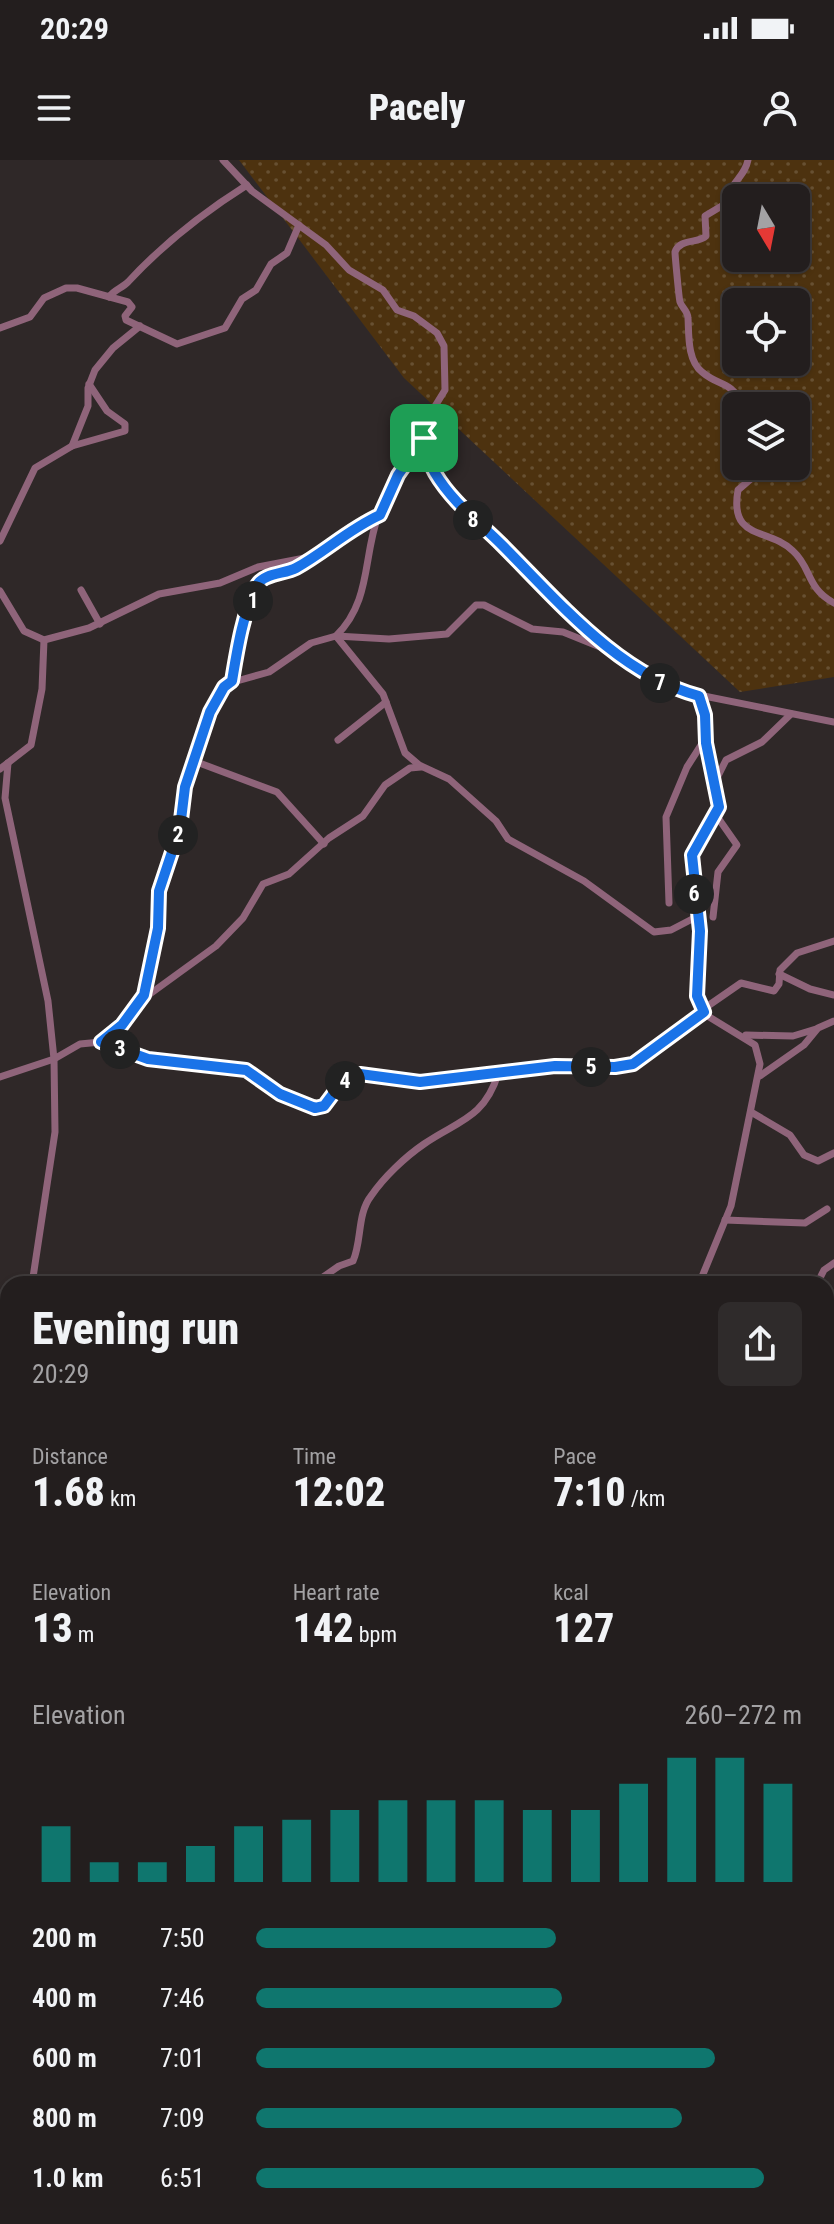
<!DOCTYPE html>
<meta charset="utf-8">
<style>
body{margin:0;font-family:"Roboto Condensed",sans-serif;background:#2f2b2b;color:#f1f3f6;height:100vh;display:flex;flex-direction:column;font-size:30px;white-space:nowrap}
*{box-sizing:border-box;margin:0}
p{font-size:26px;color:#a3a2a4}
.icon{flex:none;width:44px;height:44px;fill:none;stroke:currentColor;stroke-width:2;stroke-linecap:round;stroke-linejoin:round}
.map{position:relative;flex:1;overflow:hidden}
.sheet{position:absolute;left:0px;top:1116px;width:834px;height:948px;display:flex;flex-direction:column;background:#231e1e;border-radius:24px 24px 0 0;box-shadow:0 2px 6px #0004,0 0 0 2px #403c3c}
.sheet>*{flex:none}
.needle{width:52px;rotate:170deg}
.buttons{position:absolute;left:722px;top:24px;display:grid;gap:16px}
.buttons a{display:grid;place-items:center;width:88px;height:88px;border-radius:12px;background:#231e1e;box-shadow:0 2px 6px #0004,0 0 0 2px #403c3c;font-size:40px}
.pin{position:absolute;display:grid;place-items:center;width:68px;height:68px;color:#fff;margin:-34px;border-radius:16px;box-shadow:0 4px 12px #0006}
.km{position:absolute;width:40px;height:40px;margin:-20px;border-radius:50%;background:#222;color:#fff;font-size:22px;line-height:40px;text-align:center}
.round{display:grid;place-items:center;flex:none;width:84px;height:84px;border-radius:12px;background:#2f2b2b}
.summary{display:flex;align-items:center;justify-content:space-between;height:136px;padding:0 32px}
h1{font-size:44px;font-weight:800;line-height:60px}
.metrics{display:grid;grid-template-columns:repeat(3,1fr);gap:12px;height:136px;padding:8px 32px}
.metrics div{display:grid;align-content:center}
.metrics b{font-size:40px;font-weight:800}
.metrics small{font-size:22px;font-weight:400}
.metrics p{font-size:22px}
.chart{height:224px;padding:16px 32px}
.chart p{display:flex;justify-content:space-between}
.chart svg{width:100%;height:144px;margin-top:8px;stroke:#0f766e;stroke-width:6}
ul{padding:0 32px;list-style:none;font-size:26px}
li{display:grid;grid-template-columns:128px 96px 1fr;align-items:center;height:60px}
li i{height:20px;border-radius:10px;background:#0f766e}
.status{display:flex;justify-content:space-between;align-items:center;height:56px;padding:0 40px;background:#231e1e;direction:ltr}
.status svg{height:22px;fill:currentColor}
header{display:flex;justify-content:space-between;align-items:center;height:104px;padding:0 32px;background:#231e1e;font-size:36px;font-weight:800}
.map>svg:first-child{display:block}
</style>
<div class="status"><b>20:29</b><svg viewBox="0 0 49 12"><path d="M0 12V9h3v3zM5 12V6h3v6zM10 12V3h3v9zM15 12V0h3v12zM26 1h20v11H26zM47 4h2v5h-2z"/></svg></div>
<header><svg class="icon" aria-label="menu" viewBox="0 0 24 24"><path d="M4 6h16M4 12h16M4 18h16"/></svg>Pacely<svg class="icon" aria-label="person" viewBox="0 0 24 24"><circle cx="12" cy="8" r="4"/><path d="M4 21q1-7 8-7t8 7"/></svg></header>
<div class="map">
<svg width="834" height="2064" viewBox="0 0 834 2064">
<defs>
<pattern id="green-dots" width="8" height="8" patternUnits="userSpaceOnUse" patternTransform="scale(2)"><rect width="8" height="8" fill="#4d320f"/><path d="M2 2h.1M6 6h.1" fill="none" stroke="#675032" stroke-width="1.8" stroke-linecap="round"/></pattern>
</defs>
<rect width="100%" height="100%" fill="#2f2828"/>
<!-- green -->
<path fill="url(#green-dots)" fill-rule="evenodd" d="M239 0H834V517L740 532 404 218ZM736 38H796V98H736ZM736 142H796V202H736ZM736 246H796V306H736Z"/>
<g fill="none" stroke-linecap="round" stroke-linejoin="round">
<!-- minor -->
<g stroke="#8f647a" stroke-width="7">
<path d="M223 0 252 31 326 85 349 110 383 130 397 150 414 156 437 173 444 186 445 230 424 264 434 311 469 356 505 388 530 418 629 505 684 532 834 562"/>
<path d="M109 137C114 130 122 128 128 122 164 83 201 54 247 25"/>
<path d="M0 168 30 157 44 138 66 128H77L128 142 132 147 125 156 126 160 177 184 225 168 242 139 256 130 271 104 287 93 299 65"/>
<path d="M744 246C728 218 721 228 702 212 687 200 689 174 688 158 688 151 682 148 680 142 679 139 675 95 675 92 680 78 698 84 706 76L705 56 725 44C730 22 745 17 748 0"/>
<path d="M72 286 88 246V228L95 210 113 188 140 166"/>
<path d="M766 306 738 330C729 381 768 367 793 391 812 408 806 428 834 443"/>
<path d="M378 356C363 398 371 442 336 476L383 534 405 593 419 605 449 619 496 661 508 679 584 721 654 772 671 770 698 756"/>
<path d="M0 381 35 308 72 286 125 271V264L107 251 89 224"/>
<path d="M81 430 100 464"/>
<path d="M0 431 24 471 44 480 89 468 159 434 220 423 258 407 310 397 380 355 398 315 424 279"/>
<path d="M232 521 238 487 256 426C268 411 293 413 308 399"/>
<path d="M699 536 705 555 706 583 719 647 692 695 700 771 697 836 706 855 755 885 760 904 731 1046 699 1124"/>
<path d="M338 580 386 542"/>
<path d="M194 601 277 632 324 684"/>
<path d="M8 603 5 638 48 841 54 899 55 972 32 1124"/>
<path d="M0 609 31 585 42 529 44 480"/>
<path d="M717 618 726 600 762 582 791 554"/>
<path d="M669 743 666 657 687 607 705 579"/>
<path d="M713 757 718 712 737 685 716 655"/>
<path d="M779 814 810 829 834 835"/>
<path d="M143 839 216 786 243 758 263 724 289 714 329 678 363 656 385 625 410 608 421 607"/>
<path d="M702 850 741 823 774 831 779 824 780 810 797 793 834 781"/>
<path d="M746 875 793 876 816 869"/>
<path d="M101 882 122 865 144 835 158 768 160 725 180 668 185 627 210 552 226 524 269 512 311 483 336 476 389 479 447 474 476 445H484L532 469 563 472 610 491"/>
<path d="M760 916 804 885 818 868 834 861"/>
<path d="M0 917 54 899 80 884 101 882 148 899 246 910 280 934 315 948 324 946 339 926 360 914 420 922 555 906 615 907 633 904 704 852"/>
<path d="M751 952 790 975 804 995 818 1001 834 993"/>
<path d="M725 1060 805 1063 827 1049"/>
<path d="M313 1124 339 1106 353 1101C362 1081 357 1054 371 1036 384 1017 405 997 424 984 457 961 484 959 498 914"/>
<path d="M817 1124 824 1110 834 1103"/>
<path d="M826 1208 834 1199"/>
<path d="M834 1239V1266"/>
<path d="M0 1299 8 1265"/>
<path d="M826 1307 834 1304"/>
<path d="M0 1350 8 1347"/>
<path d="M0 1412 8 1418"/>
<path d="M826 1520 834 1516"/>
<path d="M826 1579H834"/>
<path d="M826 1641 834 1635"/>
<path d="M0 1678 8 1680"/>
<path d="M826 1707H834"/>
<path d="M826 1814H834"/>
<path d="M826 1909 834 1960"/>
<path d="M0 1913 8 1892"/>
<path d="M0 1959 8 1962"/>
<path d="M834 1991V2053"/>
<path d="M0 2043 8 2046"/>
<path d="M36 2056 57 2064"/>
<path d="M330 2056 332 2064"/>
<path d="M558 2056 565 2064"/>
<path d="M109 2064 117 2056"/>
<path d="M444 2064 447 2056"/>
<path d="M733 2064V2056"/>
</g>
</g>
<g fill="none" stroke-linecap="round" stroke-linejoin="round">
<defs>
<path id="route" d="M424 278C427 290 429 303 435 313 452 342 479 362 502 385 559 442 618 514 699 536L705 555 706 583 719 647 692 695 700 771 697 836 704 852 633 904 615 907 555 906 420 922 360 914 339 926 324 946 315 948 280 934 246 910 148 899 101 882 122 865 144 835 158 768 159 731 180 668 185 627 210 552 224 527 232 521C237 491 243 452 257 425 264 413 285 414 296 408 325 392 349 369 380 355L398 315Z"/>
</defs>
<!-- route casing -->
<use href="#route" stroke="#fff" stroke-width="16"/>
<!-- route -->
<use href="#route" stroke="#1a73e8" stroke-width="10"/>
</g>
</svg>
<div class="buttons">
<a><svg class="needle" viewBox="-14 -14 28 28"><path d="M0-13l5 13h-10z" fill="#e53935"/><path d="M0 13l5-13h-10z" fill="#a3a2a4"/></svg></a>
<a><svg class="icon" aria-label="locate" viewBox="0 0 24 24"><circle cx="12" cy="12" r="6"/><path d="M12 2v4M12 18v4M2 12h4M18 12h4"/></svg></a>
<a><svg class="icon" aria-label="layers" viewBox="0 0 24 24"><path d="M12 4l9 5-9 5-9-5zM3 14l9 5 9-5"/></svg></a>
</div>
<div class="pin" style="left:424px;top:278px;background:#1e9e55"><svg class="icon" aria-label="arrive" viewBox="0 0 24 24"><path d="M6 21V4h12l-3 4 3 4H6"/></svg></div>
<b class="km" style="left:253px;top:441px">1</b>
<b class="km" style="left:178px;top:675px">2</b>
<b class="km" style="left:120px;top:889px">3</b>
<b class="km" style="left:345px;top:921px">4</b>
<b class="km" style="left:591px;top:907px">5</b>
<b class="km" style="left:694px;top:734px">6</b>
<b class="km" style="left:660px;top:523px">7</b>
<b class="km" style="left:473px;top:360px">8</b>
<section class="sheet">
<div class="summary"><div><h1>Evening run</h1><p>20:29</p></div><a class="round"><svg class="icon" aria-label="share" viewBox="0 0 24 24"><path d="M12 15V3M7 8l5-5 5 5M5 13v7h14v-7"/></svg></a></div>
<div class="metrics">
<div><p>Distance</p><b>1.68<small> km</small></b></div>
<div><p>Time</p><b>12:02</b></div>
<div><p>Pace</p><b>7:10<small> /km</small></b></div>
</div>
<div class="metrics">
<div><p>Elevation</p><b>13<small> m</small></b></div>
<div><p>Heart rate</p><b>142<small> bpm</small></b></div>
<div><p>kcal</p><b>127</b></div>
</div>
<div class="chart"><p><span>Elevation</span>260–272 m</p>
<svg viewBox="0 0 160 44" preserveAspectRatio="none"><path d="M5 44V27M15 44V38M25 44V38M35 44V33M45 44V27M55 44V25M65 44V22M75 44V19M85 44V19M95 44V19M105 44V22M115 44V22M125 44V14M135 44V6M145 44V6M155 44V14"/></svg>
</div>
<ul>
<li><b>200 m</b>7:50<i style="width:55%"></i></li>
<li><b>400 m</b>7:46<i style="width:56%"></i></li>
<li><b>600 m</b>7:01<i style="width:84%"></i></li>
<li><b>800 m</b>7:09<i style="width:78%"></i></li>
<li><b>1.0 km</b>6:51<i style="width:93%"></i></li>
</ul>
</section>
</div>
